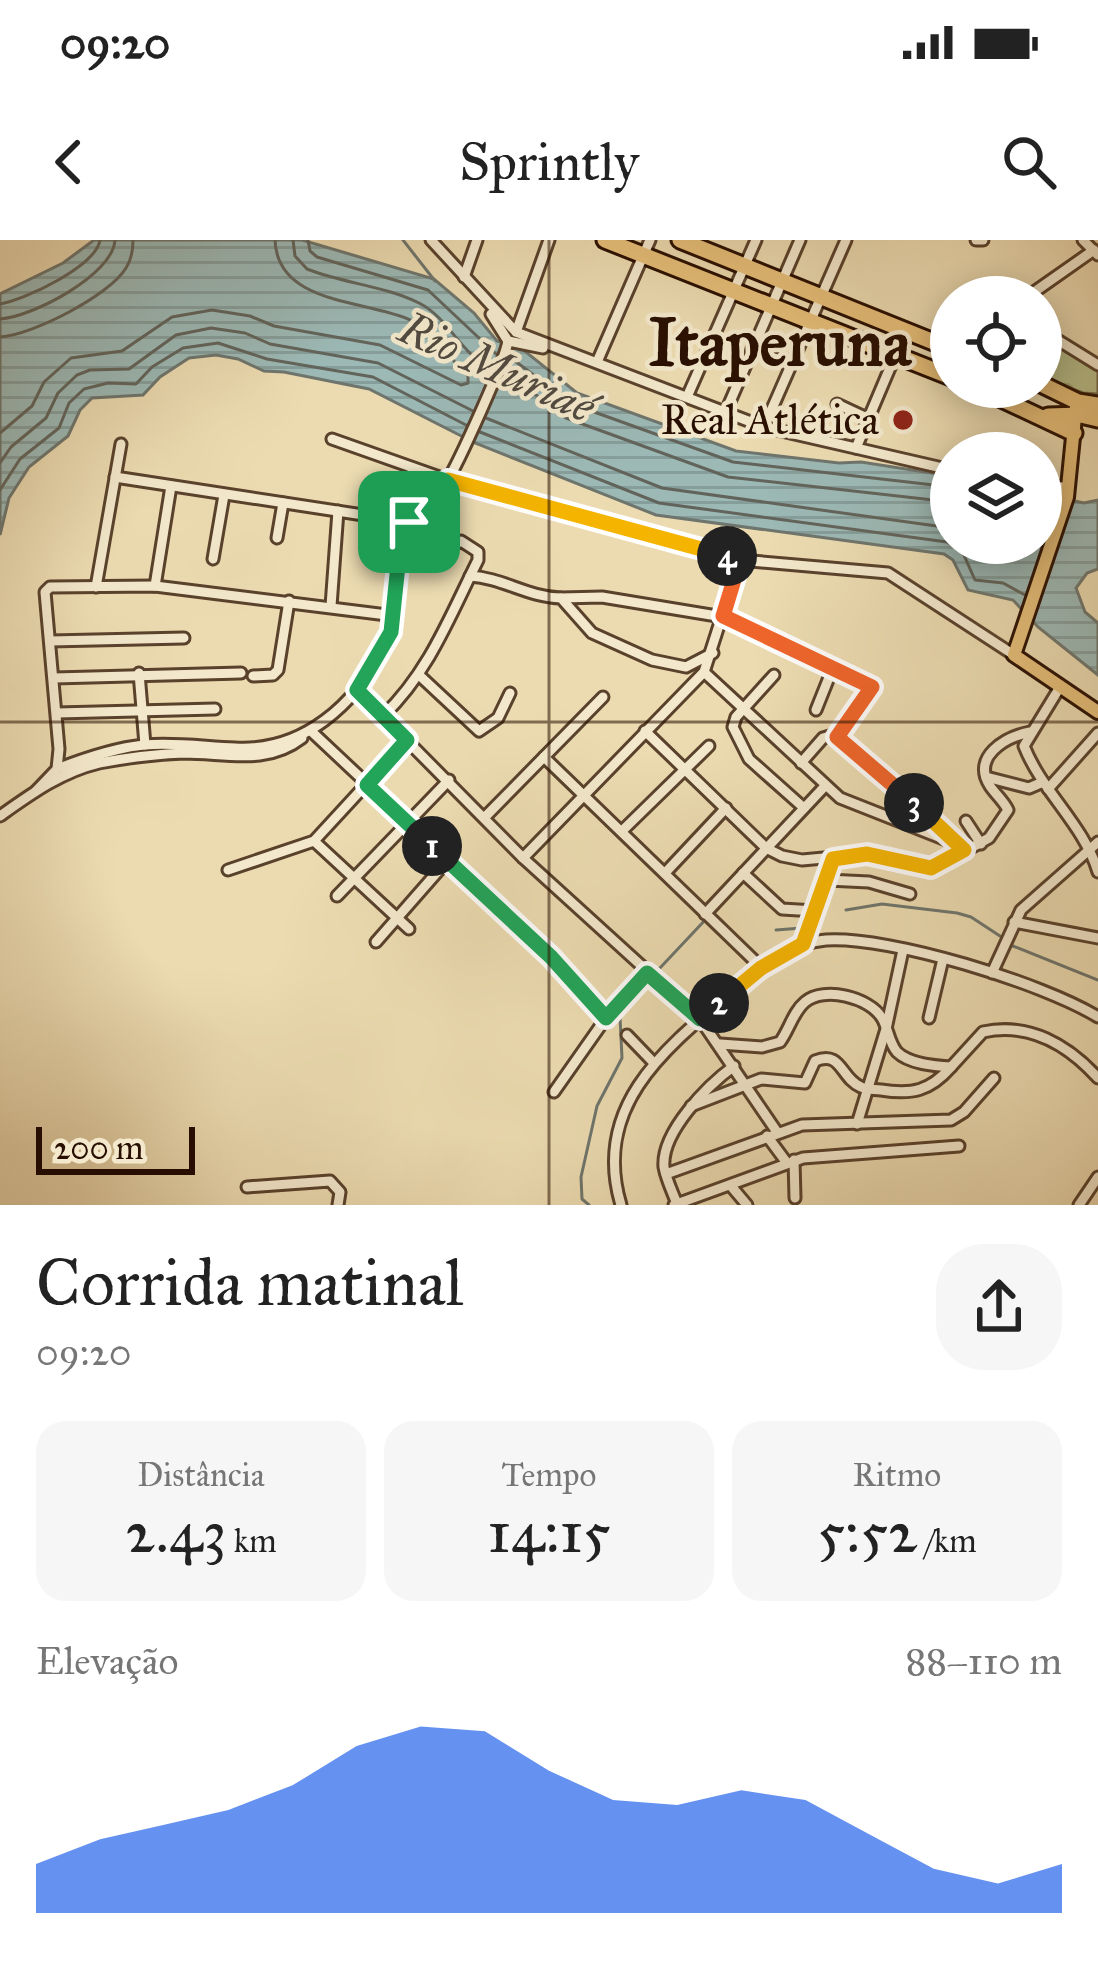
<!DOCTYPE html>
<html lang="pt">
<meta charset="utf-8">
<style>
body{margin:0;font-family:"IM FELL Great Primer",serif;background:#f6f6f6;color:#222;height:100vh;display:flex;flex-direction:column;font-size:45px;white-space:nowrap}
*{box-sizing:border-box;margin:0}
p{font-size:39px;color:#767676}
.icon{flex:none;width:66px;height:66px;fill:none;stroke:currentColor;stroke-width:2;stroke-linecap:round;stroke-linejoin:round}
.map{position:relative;height:965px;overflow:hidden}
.details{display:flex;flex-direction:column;background:#fff;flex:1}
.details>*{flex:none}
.buttons{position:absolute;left:930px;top:36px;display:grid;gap:24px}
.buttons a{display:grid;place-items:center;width:132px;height:132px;border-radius:50%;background:#fff;box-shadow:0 6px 30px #0003;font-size:60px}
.scale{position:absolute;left:36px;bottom:30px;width:159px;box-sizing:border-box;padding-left:12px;border:6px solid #280e00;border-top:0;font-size:33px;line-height:42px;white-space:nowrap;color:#280e00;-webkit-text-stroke:9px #f3e8cc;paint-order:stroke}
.pin{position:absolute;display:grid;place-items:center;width:102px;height:102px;color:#fff;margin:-51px;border-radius:24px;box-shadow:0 6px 18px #0006}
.km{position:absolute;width:60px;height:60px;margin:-30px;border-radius:50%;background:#222;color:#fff;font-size:33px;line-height:60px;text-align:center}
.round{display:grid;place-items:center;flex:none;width:126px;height:126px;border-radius:48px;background:#f6f6f6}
.overview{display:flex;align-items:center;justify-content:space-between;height:204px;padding:0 36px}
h1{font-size:66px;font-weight:600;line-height:90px}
.metrics{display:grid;grid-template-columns:repeat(3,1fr);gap:18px;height:204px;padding:12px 36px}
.metrics div{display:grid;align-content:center;border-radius:30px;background:#f6f6f6;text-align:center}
.metrics b{font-size:60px;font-weight:600}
.metrics small{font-size:33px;font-weight:400}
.metrics p{font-size:33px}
.chart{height:336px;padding:24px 36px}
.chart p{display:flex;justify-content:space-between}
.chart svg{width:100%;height:216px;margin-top:12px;fill:#2563eb;opacity:.7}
.status{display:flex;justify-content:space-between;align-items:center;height:84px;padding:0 60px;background:#fff;direction:ltr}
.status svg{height:33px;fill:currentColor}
header{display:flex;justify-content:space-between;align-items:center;height:156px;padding:0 36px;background:#fff;font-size:54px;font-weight:600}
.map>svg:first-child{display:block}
</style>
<div class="status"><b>09:20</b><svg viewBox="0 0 49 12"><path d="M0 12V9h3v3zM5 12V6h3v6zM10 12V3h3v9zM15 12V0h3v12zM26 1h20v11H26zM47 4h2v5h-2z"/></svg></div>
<header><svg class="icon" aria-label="back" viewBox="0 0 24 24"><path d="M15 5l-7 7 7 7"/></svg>Sprintly<svg class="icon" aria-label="search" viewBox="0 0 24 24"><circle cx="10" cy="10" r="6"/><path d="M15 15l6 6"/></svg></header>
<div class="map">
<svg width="1098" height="965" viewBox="0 0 1098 965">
<defs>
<pattern id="park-crowns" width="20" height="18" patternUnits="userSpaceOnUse" patternTransform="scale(3)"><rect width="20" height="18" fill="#b8c08c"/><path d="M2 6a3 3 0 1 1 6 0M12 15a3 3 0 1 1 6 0" fill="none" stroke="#9ea477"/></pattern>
<pattern id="water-rules" width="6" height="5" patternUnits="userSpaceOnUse" patternTransform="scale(3)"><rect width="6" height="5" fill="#9cb9b6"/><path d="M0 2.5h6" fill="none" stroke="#869e9b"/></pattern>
</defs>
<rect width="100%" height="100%" fill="#ecdbb1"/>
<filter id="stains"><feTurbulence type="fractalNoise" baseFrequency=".00167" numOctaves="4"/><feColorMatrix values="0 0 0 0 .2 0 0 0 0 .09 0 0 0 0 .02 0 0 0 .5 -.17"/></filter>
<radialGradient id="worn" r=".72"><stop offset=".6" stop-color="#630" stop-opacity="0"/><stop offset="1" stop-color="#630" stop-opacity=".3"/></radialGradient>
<!-- park -->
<path fill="url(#park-crowns)" stroke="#706746" stroke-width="3" d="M1044 97 1098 130V154L1083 153 1041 137Z"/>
<!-- water -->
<path fill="url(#water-rules)" stroke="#6e756d" stroke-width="3" d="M94 0H302L434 39 474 73 497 101 521 108 577 153 736 211 839 223 861 222 951 236V303H1041V254L1084 263 1098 260V329L1087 333 1076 348 1085 372 1098 383V435L1038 387 1013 360 968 350 953 320 944 314 656 275 475 203 369 149 284 132 264 131 238 119 216 115 189 118 160 137 143 155 92 158 80 170 68 196 29 227 9 258 0 295V54L63 23Z"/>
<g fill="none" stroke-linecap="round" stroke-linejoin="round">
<!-- shore -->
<g stroke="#62645b" stroke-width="3">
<path d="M293 0 295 16 307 29C342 43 385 46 419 63 449 78 461 115 491 128"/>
<path d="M308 0 310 11 317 17 428 50 496 114"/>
<path d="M0 64C25 60 96 26 100 0"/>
<path d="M0 79C32 77 113 35 115 0"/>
<path d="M0 97C32 95 109 56 126 28 132 19 133 10 133 0"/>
<path d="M511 118 572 164 733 222 951 247"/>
<path d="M506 132 566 178 728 237 951 262"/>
<path d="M486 178 662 248 951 288"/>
<path d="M480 192 659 263 947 302 963 313 975 340 1003 343 1025 355"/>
<path d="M0 193 32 166 44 142 71 118 122 111 172 77 212 70 250 76 274 86 380 105 461 145 468 143V136C448 118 434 89 408 79 364 60 277 64 275 0"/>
<path d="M0 223 11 207 46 178 58 153 77 135 90 130 129 129 176 95 211 88 245 93 270 104 378 123 473 171"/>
<path d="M0 250 20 219 59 188 69 163 84 149 108 143 136 144 152 127 183 108 218 103 267 119 373 137 466 185"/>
</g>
<!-- stream -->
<g stroke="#6e756d" stroke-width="3">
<path d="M403 0 435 41"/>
<path d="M846 670 882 664 957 673 971 677 1003 698"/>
<path d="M776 690 802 688"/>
<path d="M1013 706 1098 740"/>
<path d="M659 729 707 678"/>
<path d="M589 965 582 959 581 937 597 866 622 818 620 777"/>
</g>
<defs>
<g id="minor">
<path d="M431 0 516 92 764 187 951 230"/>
<path d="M976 0H983"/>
<path d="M1083 0 1098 15"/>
<path d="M464 37 477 0"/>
<path d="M1027 57 1094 10"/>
<path d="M491 74 508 101 543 108"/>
<path d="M516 92 549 0"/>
<path d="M1048 94 1098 125"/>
<path d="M752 109 791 125"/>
<path d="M597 122 650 0"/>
<path d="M687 157 756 0"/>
<path d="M837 164 867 178"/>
<path d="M726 171 800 0"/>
<path d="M764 187 846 0"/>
<path d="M332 199 448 240 740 320 888 333 1014 415"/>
<path d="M856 208 906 90"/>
<path d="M115 237 409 282"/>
<path d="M1041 244 1068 248"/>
<path d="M400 281 413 228"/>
<path d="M277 298 283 263"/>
<path d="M213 319 224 255"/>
<path d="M470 336C503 338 527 357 561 358L592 393 652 420 686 427 713 413"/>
<path d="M155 346 171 246"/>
<path d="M96 347 121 204"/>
<path d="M561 358 602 357 723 377 872 447 837 497"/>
<path d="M331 366 338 271"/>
<path d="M50 401 184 398"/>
<path d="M704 432 840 558 959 605"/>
<path d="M139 433 145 505"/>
<path d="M419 435 479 491 498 478 510 453"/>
<path d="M774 435 736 477 733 487 749 519 804 568"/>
<path d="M253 436 273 435 278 430 289 361"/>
<path d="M54 438 241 433"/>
<path d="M1060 447 1024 506C1042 552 1084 585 1098 632"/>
<path d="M357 450 523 618 700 779 777 892"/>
<path d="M816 470 832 430"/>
<path d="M57 473 215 469"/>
<path d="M383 476C429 432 450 376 478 320V312L461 301 454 305"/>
<path d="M311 491 543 709 606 778"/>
<path d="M645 491 766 608 782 616 802 620 867 614 923 628 938 626 989 598 1008 570C1003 560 996 555 990 546 971 517 1005 497 1030 492"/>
<path d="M544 517 761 727"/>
<path d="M801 523 823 498 833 495 956 602"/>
<path d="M57 529C85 518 114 508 144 505 174 502 206 507 235 508 304 512 355 464 385 407 405 368 387 320 409 283 418 267 436 258 446 243 458 224 505 121 508 101"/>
<path d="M986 537 1029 548 1043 542"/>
<path d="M1048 549 1098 493"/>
<path d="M36 551 57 529 59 509 45 352 50 347 155 346 395 376"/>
<path d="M0 576C31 554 61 532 99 523 126 518 157 514 184 513 226 513 266 526 302 498"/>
<path d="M486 576 603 457"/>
<path d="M966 581 981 604"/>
<path d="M622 591 709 506"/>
<path d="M314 601 409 689"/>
<path d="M523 618 704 432 740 320"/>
<path d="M228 630 314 601 407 500"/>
<path d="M665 633 726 568"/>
<path d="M743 633 782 669 815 671"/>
<path d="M827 640 869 642 910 654"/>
<path d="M337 656 449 540"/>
<path d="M705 674 825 546"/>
<path d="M1014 682 1098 698"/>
<path d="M376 702 447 621"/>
<path d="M803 704 833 618"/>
<path d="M992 733 1021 670 1098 602"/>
<path d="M929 778 943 719"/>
<path d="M627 795 653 822"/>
<path d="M720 804 762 807 780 802C789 790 793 772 805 762 824 746 869 757 882 778 888 788 889 803 897 812 909 824 935 826 951 827L983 792C1029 782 1068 805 1098 838"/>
<path d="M554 852 606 778 647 733"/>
<path d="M691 866 761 839 805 843 815 821C842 810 840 838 861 847 867 850 874 849 881 850 912 855 930 851 951 827"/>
<path d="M857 884 886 789 903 710"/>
<path d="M767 896 787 923"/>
<path d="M794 920 795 958"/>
<path d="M666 934 802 885 951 880 964 872 994 838"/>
<path d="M731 946 747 965"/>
<path d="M247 947 330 941 340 952 338 965"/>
<path d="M677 964C673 953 666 939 664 927 661 892 708 845 734 826"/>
<path d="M621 965C592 867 663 810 731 753 758 730 789 703 826 700 891 696 1042 743 1098 777"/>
<path d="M674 965 803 918 959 906"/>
<path d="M1079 965 1098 937"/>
</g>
<path id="major" d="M1076 167 1067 257 1014 415 1098 472"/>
<g id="highway">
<path d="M605 0 951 137"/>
<path d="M680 0 951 109"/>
<path d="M1041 144 1078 162 1098 165"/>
<path d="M976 147 1074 193"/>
<path d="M1048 176 1081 175 1098 179"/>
</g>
</defs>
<!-- minor casing -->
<use href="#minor" stroke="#59412c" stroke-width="15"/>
<!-- major casing -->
<use href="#major" stroke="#280e00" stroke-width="18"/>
<!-- highway casing -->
<use href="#highway" stroke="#280e00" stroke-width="21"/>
<!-- minor -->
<use href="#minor" stroke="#f3e8cc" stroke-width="9"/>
<!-- major -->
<use href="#major" stroke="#e6be78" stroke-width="12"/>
<!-- highway -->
<use href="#highway" stroke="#e6be78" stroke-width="15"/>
</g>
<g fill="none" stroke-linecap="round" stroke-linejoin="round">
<defs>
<path id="split-1" d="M409 282 400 306 391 392 357 450 407 500 367 545 432 606"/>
<path id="split-2" d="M432 606 551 717 606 778 647 733 700 779 719 763"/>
<path id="split-3" d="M719 763 761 728 803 704 833 619 867 614 931 628 964 610 914 563"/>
<path id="split-4" d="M727 316 740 320 723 376 872 447 837 497 914 563"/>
<path id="split-5" d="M409 282 448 240 727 316"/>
</defs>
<!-- split-1 casing -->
<use href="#split-1" stroke="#fff" stroke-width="24"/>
<!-- split-2 casing -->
<use href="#split-2" stroke="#fff" stroke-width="24"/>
<!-- split-3 casing -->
<use href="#split-3" stroke="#fff" stroke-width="24"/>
<!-- split-4 casing -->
<use href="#split-4" stroke="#fff" stroke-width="24"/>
<!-- split-5 casing -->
<use href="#split-5" stroke="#fff" stroke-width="24"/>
<!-- split-1 -->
<use href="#split-1" stroke="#22a559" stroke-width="15"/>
<!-- split-2 -->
<use href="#split-2" stroke="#22a559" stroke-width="15"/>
<!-- split-3 -->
<use href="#split-3" stroke="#f5b400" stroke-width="15"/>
<!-- split-4 -->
<use href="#split-4" stroke="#f0652b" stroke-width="15"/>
<!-- split-5 -->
<use href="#split-5" stroke="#f5b400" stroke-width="15"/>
</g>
<!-- grid -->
<path fill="none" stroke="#280e00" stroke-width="3" stroke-opacity="0.55" d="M549 0V965M0 482H1098"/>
<!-- markers -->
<circle fill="#8f2418" stroke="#f3e8cc" stroke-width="4.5" cx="903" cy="180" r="12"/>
<g text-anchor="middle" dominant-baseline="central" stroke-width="9" stroke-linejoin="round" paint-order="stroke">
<!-- poi labels -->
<g font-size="42" fill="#280e00" stroke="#f3e8cc" text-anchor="end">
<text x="879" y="180">Real Atlética</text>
</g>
<!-- water labels -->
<g font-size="45" font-style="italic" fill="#514a40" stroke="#f3e8cc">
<text transform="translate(497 127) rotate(24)">Rio Muriaé</text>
</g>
<!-- town labels -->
<g font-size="66" font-weight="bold" fill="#280e00" stroke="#f3e8cc">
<text x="780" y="102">Itaperuna</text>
</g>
</g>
<rect width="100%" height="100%" filter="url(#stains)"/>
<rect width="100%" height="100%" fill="url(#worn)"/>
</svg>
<div class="buttons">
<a><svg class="icon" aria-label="locate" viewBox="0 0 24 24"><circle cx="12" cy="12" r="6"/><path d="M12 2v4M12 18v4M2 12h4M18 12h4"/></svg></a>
<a><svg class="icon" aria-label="layers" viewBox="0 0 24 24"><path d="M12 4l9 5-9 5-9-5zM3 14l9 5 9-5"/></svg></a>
</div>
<div class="scale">200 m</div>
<div class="pin" style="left:409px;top:282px;background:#1e9e55"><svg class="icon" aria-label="arrive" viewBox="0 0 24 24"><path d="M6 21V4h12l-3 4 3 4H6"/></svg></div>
<b class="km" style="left:432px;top:606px">1</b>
<b class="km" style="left:719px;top:763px">2</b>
<b class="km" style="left:914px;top:563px">3</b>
<b class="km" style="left:727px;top:316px">4</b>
</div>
<section class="details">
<div class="overview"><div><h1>Corrida matinal</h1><p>09:20</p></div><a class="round"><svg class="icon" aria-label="share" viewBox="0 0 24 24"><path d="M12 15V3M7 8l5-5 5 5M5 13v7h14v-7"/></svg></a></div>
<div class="metrics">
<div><p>Distância</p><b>2.43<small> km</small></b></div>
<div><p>Tempo</p><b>14:15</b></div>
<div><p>Ritmo</p><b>5:52<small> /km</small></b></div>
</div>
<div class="chart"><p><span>Elevação</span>88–110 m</p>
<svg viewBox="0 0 160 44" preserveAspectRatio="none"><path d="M0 44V34L10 29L20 26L30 23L40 18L50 10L60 6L70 7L80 15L90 21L100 22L110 19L120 21L130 28L140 35L150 38L160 34V44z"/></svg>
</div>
</section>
